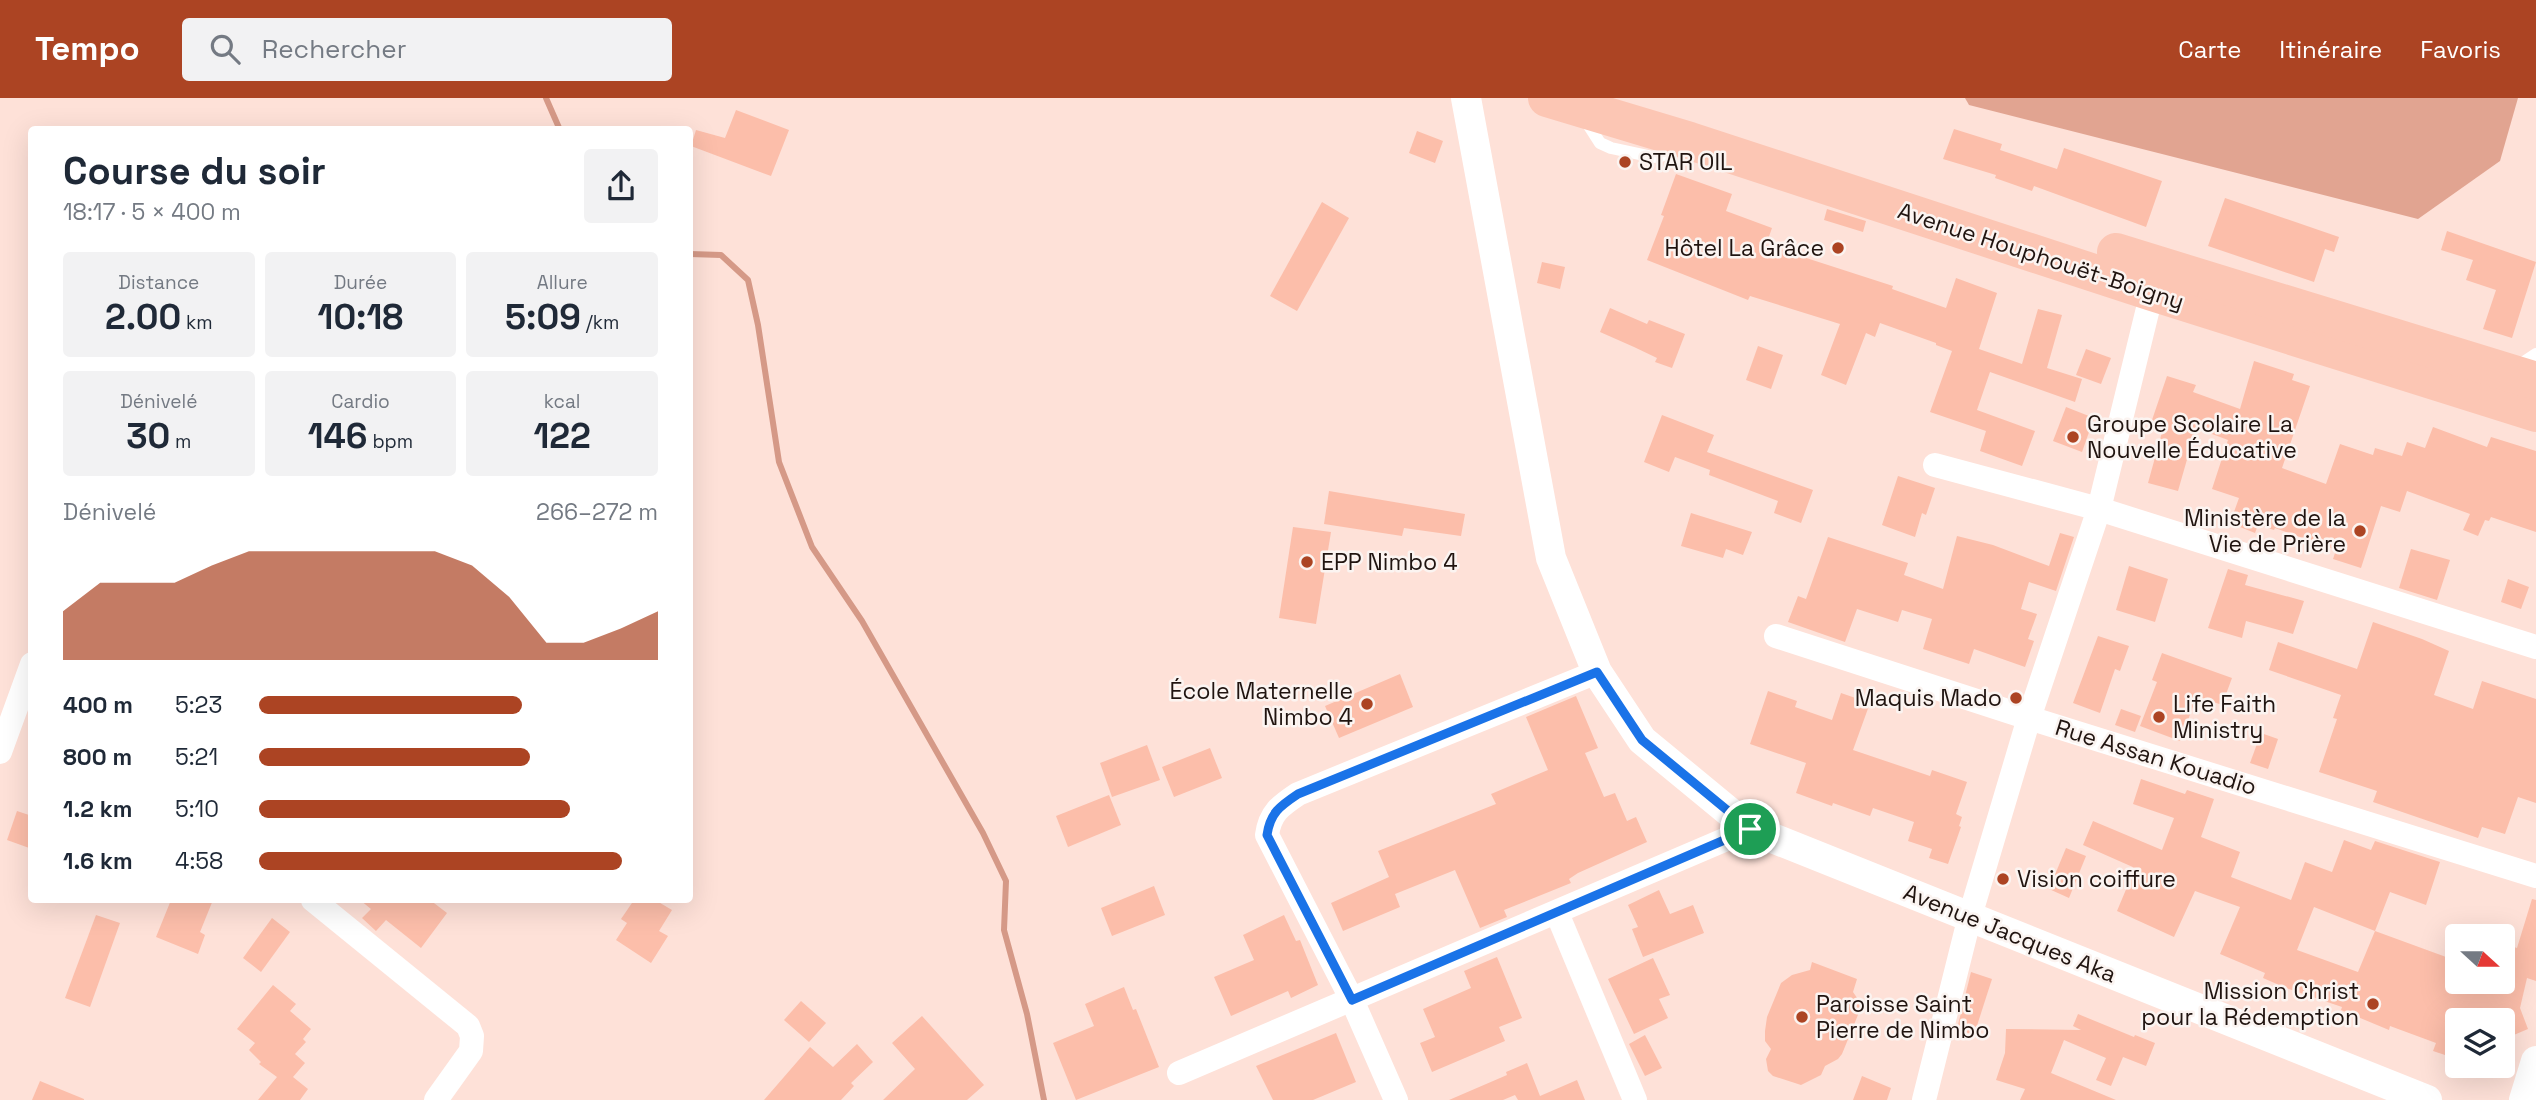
<!DOCTYPE html>
<html lang="fr">
<meta charset="utf-8">
<style>
body{margin:0;font-family:"Space Grotesk",sans-serif;background:#f2f2f3;color:#1f2937;height:100vh;display:flex;flex-direction:column;font-size:26px;white-space:nowrap}
*{box-sizing:border-box;margin:0}
p{font-size:23px;color:#747a83}
.icon{flex:none;width:38px;height:38px;fill:none;stroke:currentColor;stroke-width:2;stroke-linecap:round;stroke-linejoin:round}
.map{position:relative;flex:1;overflow:hidden}
.sheet{position:absolute;left:28px;top:28px;width:665px;height:777px;display:flex;flex-direction:column;background:#fff;border-radius:7px;box-shadow:0 7px 28px #0002}
.sheet>*{flex:none}
.needle{width:46px;rotate:111deg}
.buttons{position:absolute;left:2445px;top:826px;display:grid;gap:14px}
.buttons a{display:grid;place-items:center;width:70px;height:70px;border-radius:7px;background:#fff;box-shadow:0 7px 28px #0002;font-size:35px}
.pin{position:absolute;display:grid;place-items:center;width:60px;height:60px;color:#fff;margin:-30px;border:4px solid #fff;border-radius:50%;box-shadow:0 2px 7px #0007}
.round{display:grid;place-items:center;flex:none;width:74px;height:74px;border-radius:7px;background:#f2f2f3}
.summary{display:flex;align-items:center;justify-content:space-between;height:119px;padding:0 35px}
h1{font-size:38px;font-weight:700;line-height:52px}
.stats{display:grid;grid-template-columns:repeat(3,1fr);gap:10px;height:119px;padding:7px 35px}
.stats div{display:grid;align-content:center;border-radius:7px;background:#f2f2f3;text-align:center}
.stats b{font-size:35px;font-weight:700}
.stats small{font-size:19px;font-weight:400}
.stats p{font-size:19px}
.chart{height:196px;padding:14px 35px}
.chart p{display:flex;justify-content:space-between}
.chart svg{width:100%;height:126px;margin-top:7px;fill:#ac4423;opacity:.7}
ul{padding:0 35px;list-style:none;font-size:23px}
li{display:grid;grid-template-columns:112px 84px 1fr;align-items:center;height:52px}
li i{height:18px;border-radius:9px;background:#ac4423}
header{display:flex;align-items:center;gap:42px;box-sizing:border-box;height:98px;padding:0 35px;background:#ac4423;color:#fff}
header strong{font-size:33px}
nav{display:flex;gap:38px;margin-inline-start:auto;font-size:24px}
.search{width:490px;height:63px;background:#f2f2f3;display:flex;align-items:center;gap:18px;box-sizing:border-box;padding:0 24px;border-radius:7px;color:#747a83;font-size:26px}
.map>svg:first-child{display:block}
</style>
<header>
<strong>Tempo</strong>
<div class="search"><svg class="icon" aria-label="search" viewBox="0 0 24 24"><circle cx="10" cy="10" r="6"/><path d="M15 15l6 6"/></svg>Rechercher</div>
<nav><a>Carte</a><a>Itinéraire</a><a>Favoris</a></nav>
</header>
<div class="map">
<svg width="2536" height="1002" viewBox="0 0 2536 1002">
<rect width="100%" height="100%" fill="#fee1d8"/>
<!-- forest -->
<path fill="#e1a491" d="M1965 0H2518L2500 63 2418 121 1969 7Z"/>
<g fill="none" stroke-linecap="round" stroke-linejoin="round">
<!-- stream -->
<g stroke="#d59987" stroke-width="6">
<path d="M546 0 560 32"/>
<path d="M690 156 721 157 748 182 758 227 779 364 812 449 862 523 983 735 1006 783 1004 832 1027 916 1044 1002"/>
</g>
</g>
<!-- building -->
<g fill="#fcbeaa" fill-rule="evenodd">
<path d="M736 12 789 32 771 78 691 48 696 32 725 40Z"/>
<path d="M1954 31 2002 46 2000 52 2057 71 2064 50 2162 83 2146 129 2034 88 2032 93 1995 80 1996 77 1943 61Z"/>
<path d="M1417 33 1443 43 1435 65 1409 55Z"/>
<path d="M1676 76 1732 96 1726 113 1772 130 1766 147 1893 188 1892 191 1946 210 1956 180 1997 195 1979 251 2022 266 2038 211 2062 217 2047 270 2082 281 2075 304 1990 274 1977 312 2035 333 2022 368 1980 353 1986 333 1930 314 1952 253 1936 247V245L1880 225 1875 239 1866 235 1846 287 1821 277 1840 226 1750 198 1748 202 1647 162 1664 118 1661 117Z"/>
<path d="M2225 100 2339 139 2334 154 2325 151 2314 184 2208 148Z"/>
<path d="M1322 104 1349 120 1297 213 1270 198Z"/>
<path d="M1827 111 1866 123 1863 134 1824 122Z"/>
<path d="M2447 133 2536 164 2512 240 2483 231 2496 192 2466 182 2473 162 2441 152Z"/>
<path d="M1542 164 1565 169 1560 191 1537 185Z"/>
<path d="M1610 210 1647 226 1649 222 1685 236 1672 270 1655 264 1657 260 1634 249 1600 234Z"/>
<path d="M1758 248 1783 257 1771 291 1746 282Z"/>
<path d="M2086 251 2111 260 2101 286 2076 277Z"/>
<path d="M2254 263 2294 276 2292 282 2310 288 2282 370 2326 386 2340 346 2373 357 2375 350 2402 358 2407 344 2425 350 2433 329 2487 349 2491 339 2536 353V434L2491 419 2489 423 2485 422 2478 438 2463 432 2470 416 2407 393 2400 414 2381 408 2361 470 2333 461 2336 452 2275 430 2274 432 2258 427 2255 435 2230 425 2239 400 2212 391 2228 342 2196 330 2178 393 2148 385 2164 327 2152 322 2167 278 2196 287 2193 294 2240 311Z"/>
<path d="M2066 309 2094 320 2082 354 2053 343Z"/>
<path d="M1662 317 1714 337 1707 354 1813 392 1801 425 1774 415 1778 403 1709 377 1710 372 1675 359 1669 374 1644 364Z"/>
<path d="M1898 378 1935 390 1926 417 1922 415 1915 439 1882 427Z"/>
<path d="M1329 393 1465 416 1461 438 1404 430 1402 438 1324 426Z"/>
<path d="M1691 415 1752 434 1743 457 1726 451 1723 460 1681 448Z"/>
<path d="M1293 429 1331 434 1316 526 1279 520Z"/>
<path d="M2060 435 2074 439 2056 493 2029 484 2021 511 2037 516 2028 541 2034 543 2025 569 1974 551 1969 566 1923 551 1932 521 1902 512 1898 524 1857 511 1845 544 1788 524 1798 498 1806 501 1828 439 1908 465 1904 477 1943 491 1957 438 1993 447 2049 468Z"/>
<path d="M2411 451 2450 462 2437 502 2399 490Z"/>
<path d="M2129 468 2168 481 2155 524 2116 512Z"/>
<path d="M2228 471 2248 477 2245 487 2304 503 2293 536 2246 523 2242 540 2208 530Z"/>
<path d="M2508 481 2529 489 2521 511 2501 504Z"/>
<path d="M2373 524 2422 541 2449 553 2434 597 2473 611 2482 583 2536 601V705L2518 699 2505 736 2482 729 2478 740 2373 704 2377 693 2319 674 2337 621 2333 620 2341 597 2269 572 2278 544 2357 571Z"/>
<path d="M2098 538 2129 548 2120 573 2115 571 2100 615 2073 605Z"/>
<path d="M2162 555 2232 580 2222 607 2197 598 2180 643 2140 628 2157 584 2152 582Z"/>
<path d="M1400 576 1413 609 1339 640 1325 608Z"/>
<path d="M1768 593 1797 603 1795 609 1832 622 1841 595 1870 605 1853 652 1930 678 1932 672 1967 684 1956 716 1962 719 1959 728 1961 729 1948 766 1929 760 1932 751 1908 743 1914 724 1873 710 1870 718 1833 705 1832 708 1796 695 1806 665 1750 646Z"/>
<path d="M1576 598 1598 650 1585 655 1604 699 1615 695 1627 723 1636 719 1647 744 1578 775 1569 781 1571 785 1504 812 1507 819 1480 830 1455 772 1395 796 1400 809 1343 833 1331 805 1389 779 1378 753 1496 706 1491 696 1548 672 1526 619Z"/>
<path d="M2121 611 2141 618 2135 634 2115 627Z"/>
<path d="M2261 635 2278 641 2268 671 2250 665Z"/>
<path d="M1147 647 1160 682 1112 699 1100 665Z"/>
<path d="M1210 650 1222 680 1174 699 1162 669Z"/>
<path d="M2141 681 2185 696 2187 692 2214 701 2201 739 2240 754 2231 779 2291 802 2305 764 2332 774 2344 742 2371 752 2375 743 2440 764 2426 807 2390 794 2375 833 2457 863 2450 884H2502V845L2517 850 2532 801 2536 802V883L2527 880 2520 910 2528 931 2509 939 2503 922H2457V961L2433 953 2436 945 2390 928 2389 932 2341 912 2342 909 2286 890 2263 880 2265 875 2220 856 2240 809 2195 793 2174 839 2117 813 2135 770 2083 747 2093 723 2162 752 2174 720 2133 706ZM2314 809 2375 833 2358 874 2297 852Z"/>
<path d="M1109 697 1121 727 1068 749 1056 718Z"/>
<path d="M17 713 32 718V751L7 742Z"/>
<path d="M2066 750 2086 758 2069 800 2049 791Z"/>
<path d="M1154 788 1165 817 1112 838 1101 810Z"/>
<path d="M1659 792 1670 816 1693 807 1704 835 1643 859 1632 831 1638 829 1628 807Z"/>
<path d="M171 802H213L200 834 205 837 198 856 156 839Z"/>
<path d="M360 802H430L447 815 421 850 386 822 376 833 362 820 371 811Z"/>
<path d="M634 802H655L672 812 659 833 668 838 651 865 616 842 627 825 621 821Z"/>
<path d="M96 817 120 825 90 909 65 900Z"/>
<path d="M1284 817 1296 843 1300 842 1318 887 1291 900 1288 893 1231 918 1214 879 1254 862 1243 837Z"/>
<path d="M272 820 290 834 261 874 243 860Z"/>
<path d="M1497 859 1522 920 1499 929 1505 943 1432 974 1420 945 1435 939 1423 911 1471 890 1464 873Z"/>
<path d="M1653 860 1670 897 1659 901 1668 920 1634 936 1608 881Z"/>
<path d="M1812 864 1857 881 1853 894 1862 907 1842 956 1838 961 1825 968 1821 977 1801 987 1773 978 1768 973 1766 961 1771 951 1765 943V933L1767 919 1781 885 1792 877 1810 872Z"/>
<path d="M1971 874 1992 881 1974 937 1957 931Z"/>
<path d="M273 887 296 906 290 913 311 931 303 941 306 944 295 956 305 965 293 979 308 991 300 1002H258L277 979 259 966 261 964 249 952 255 945 237 931Z"/>
<path d="M1124 889 1133 912 1136 911 1159 969 1076 1002 1053 945 1094 928 1085 906Z"/>
<path d="M801 903 826 925 809 944 784 922Z"/>
<path d="M2078 916 2134 939 2135 937 2155 945 2146 968 2123 959 2111 988 2096 982 2106 960 2064 942 2051 975 2116 1002H2020L2025 991 1996 982 2005 955 2006 931 2081 932 2073 928Z"/>
<path d="M922 918 984 987 967 1002H883L915 971 892 945Z"/>
<path d="M1336 935 1356 984 1313 1002H1273L1256 968Z"/>
<path d="M1645 937 1662 970 1645 978 1629 946Z"/>
<path d="M857 946 873 964 851 985 854 988 841 1002H764L810 949 833 969Z"/>
<path d="M1527 965 1540 998 1577 982 1585 1002H1518L1515 997 1503 1002H1449L1507 977 1506 974Z"/>
<path d="M1862 978 1891 990 1887 1002H1853Z"/>
<path d="M40 983 84 1001V1002H32Z"/>
</g>
<g fill="none" stroke-linecap="round" stroke-linejoin="round">
<!-- service -->
<g stroke="#fff" stroke-width="12">
<path d="M1584 20 1600 45 1611 50 1653 59 1661 58 1678 49"/>
<path d="M2518 268 2536 256"/>
</g>
<!-- minor -->
<g stroke="#fff" stroke-width="24">
<path d="M1935 367 2099 411 2536 549"/>
<path d="M1776 538 2029 620 2536 778"/>
<path d="M0 654 32 566"/>
<path d="M313 802 468 928 472 938 471 953 436 1002"/>
<path d="M1557 815 1635 1002"/>
<path d="M1179 975 1750 731"/>
<path d="M1396 1002 1352 902 1267 737C1270 715 1280 708 1298 696L1597 574"/>
<path d="M1924 1002 1970 818 2029 620 2099 411 2152 194"/>
</g>
<!-- tertiary -->
<g stroke="#fff" stroke-width="30">
<path d="M1466 0 1551 460 1597 574 1642 642 1750 731 2427 1002"/>
<path d="M2524 1002 2536 963"/>
</g>
<!-- trunk -->
<g stroke="#fcc6b4" stroke-width="38">
<path d="M1547 0 1690 43 2152 194 2536 315"/>
<path d="M2116 154 2536 283"/>
</g>
</g>
<g fill="none" stroke-linecap="round" stroke-linejoin="round">
<defs>
<path id="route" d="M1597 574 1642 642 1750 731 1352 902 1267 737C1270 715 1280 708 1298 696Z"/>
</defs>
<!-- route casing -->
<use href="#route" stroke="#fff" stroke-width="14"/>
<!-- route -->
<use href="#route" stroke="#1a73e8" stroke-width="9"/>
</g>
<!-- markers -->
<g fill="#ac4423" stroke="#fbf4f1" stroke-width="2.5">
<circle cx="1625" cy="64" r="7"/>
<circle cx="1838" cy="150" r="7"/>
<circle cx="2073" cy="339" r="7"/>
<circle cx="2360" cy="433" r="7"/>
<circle cx="1307" cy="464" r="7"/>
<circle cx="2016" cy="600" r="7"/>
<circle cx="1367" cy="606" r="7"/>
<circle cx="2159" cy="619" r="7"/>
<circle cx="2003" cy="781" r="7"/>
<circle cx="2373" cy="906" r="7"/>
<circle cx="1802" cy="919" r="7"/>
</g>
<g text-anchor="middle" dominant-baseline="central" stroke-width="5" stroke-linejoin="round" paint-order="stroke">
<!-- poi labels -->
<g font-size="23" fill="#201410" stroke="#fbf4f1" text-anchor="start">
<text x="1639" y="64">STAR OIL</text>
<text x="1824" y="150" text-anchor="end">Hôtel La Grâce</text>
<text x="2087" y="326">Groupe Scolaire La<tspan x="2087" dy="26">Nouvelle Éducative</tspan></text>
<text x="2346" y="420" text-anchor="end">Ministère de la<tspan x="2346" dy="26">Vie de Prière</tspan></text>
<text x="1321" y="464">EPP Nimbo 4</text>
<text x="1353" y="593" text-anchor="end">École Maternelle<tspan x="1353" dy="26">Nimbo 4</tspan></text>
<text x="2002" y="600" text-anchor="end">Maquis Mado</text>
<text x="2173" y="606">Life Faith<tspan x="2173" dy="26">Ministry</tspan></text>
<text x="2017" y="781">Vision coiffure</text>
<text x="2359" y="893" text-anchor="end">Mission Christ<tspan x="2359" dy="26">pour la Rédemption</tspan></text>
<text x="1816" y="906">Paroisse Saint<tspan x="1816" dy="26">Pierre de Nimbo</tspan></text>
</g>
<!-- street labels -->
<g font-size="23" fill="#201410" stroke="#fbf4f1">
<text transform="translate(2041 158) rotate(18)">Avenue Houphouët-Boigny</text>
<text transform="translate(2156 659) rotate(17)">Rue Assan Kouadio</text>
<text transform="translate(2010 835) rotate(22)">Avenue Jacques Aka</text>
</g>
</g>
</svg>
<div class="buttons">
<a><svg class="needle" viewBox="-14 -14 28 28"><path d="M0-13l5 13h-10z" fill="#e53935"/><path d="M0 13l5-13h-10z" fill="#747a83"/></svg></a>
<a><svg class="icon" aria-label="layers" viewBox="0 0 24 24"><path d="M12 4l9 5-9 5-9-5zM3 14l9 5 9-5"/></svg></a>
</div>
<div class="pin" style="left:1750px;top:731px;background:#1e9e55"><svg class="icon" aria-label="arrive" viewBox="0 0 24 24"><path d="M6 21V4h12l-3 4 3 4H6"/></svg></div>
<section class="sheet">
<div class="summary"><div><h1>Course du soir</h1><p>18:17 · 5 × 400 m</p></div><a class="round"><svg class="icon" aria-label="share" viewBox="0 0 24 24"><path d="M12 15V3M7 8l5-5 5 5M5 13v7h14v-7"/></svg></a></div>
<div class="stats">
<div><p>Distance</p><b>2.00<small> km</small></b></div>
<div><p>Durée</p><b>10:18</b></div>
<div><p>Allure</p><b>5:09<small> /km</small></b></div>
</div>
<div class="stats">
<div><p>Dénivelé</p><b>30<small> m</small></b></div>
<div><p>Cardio</p><b>146<small> bpm</small></b></div>
<div><p>kcal</p><b>122</b></div>
</div>
<div class="chart"><p><span>Dénivelé</span>266–272 m</p>
<svg viewBox="0 0 160 44" preserveAspectRatio="none"><path d="M0 44V27L10 17L20 17L30 17L40 11L50 6L60 6L70 6L80 6L90 6L100 6L110 11L120 22L130 38L140 38L150 33L160 27V44z"/></svg>
</div>
<ul>
<li><b>400 m</b>5:23<i style="width:66%"></i></li>
<li><b>800 m</b>5:21<i style="width:68%"></i></li>
<li><b>1.2 km</b>5:10<i style="width:78%"></i></li>
<li><b>1.6 km</b>4:58<i style="width:91%"></i></li>
</ul>
</section>
</div>
